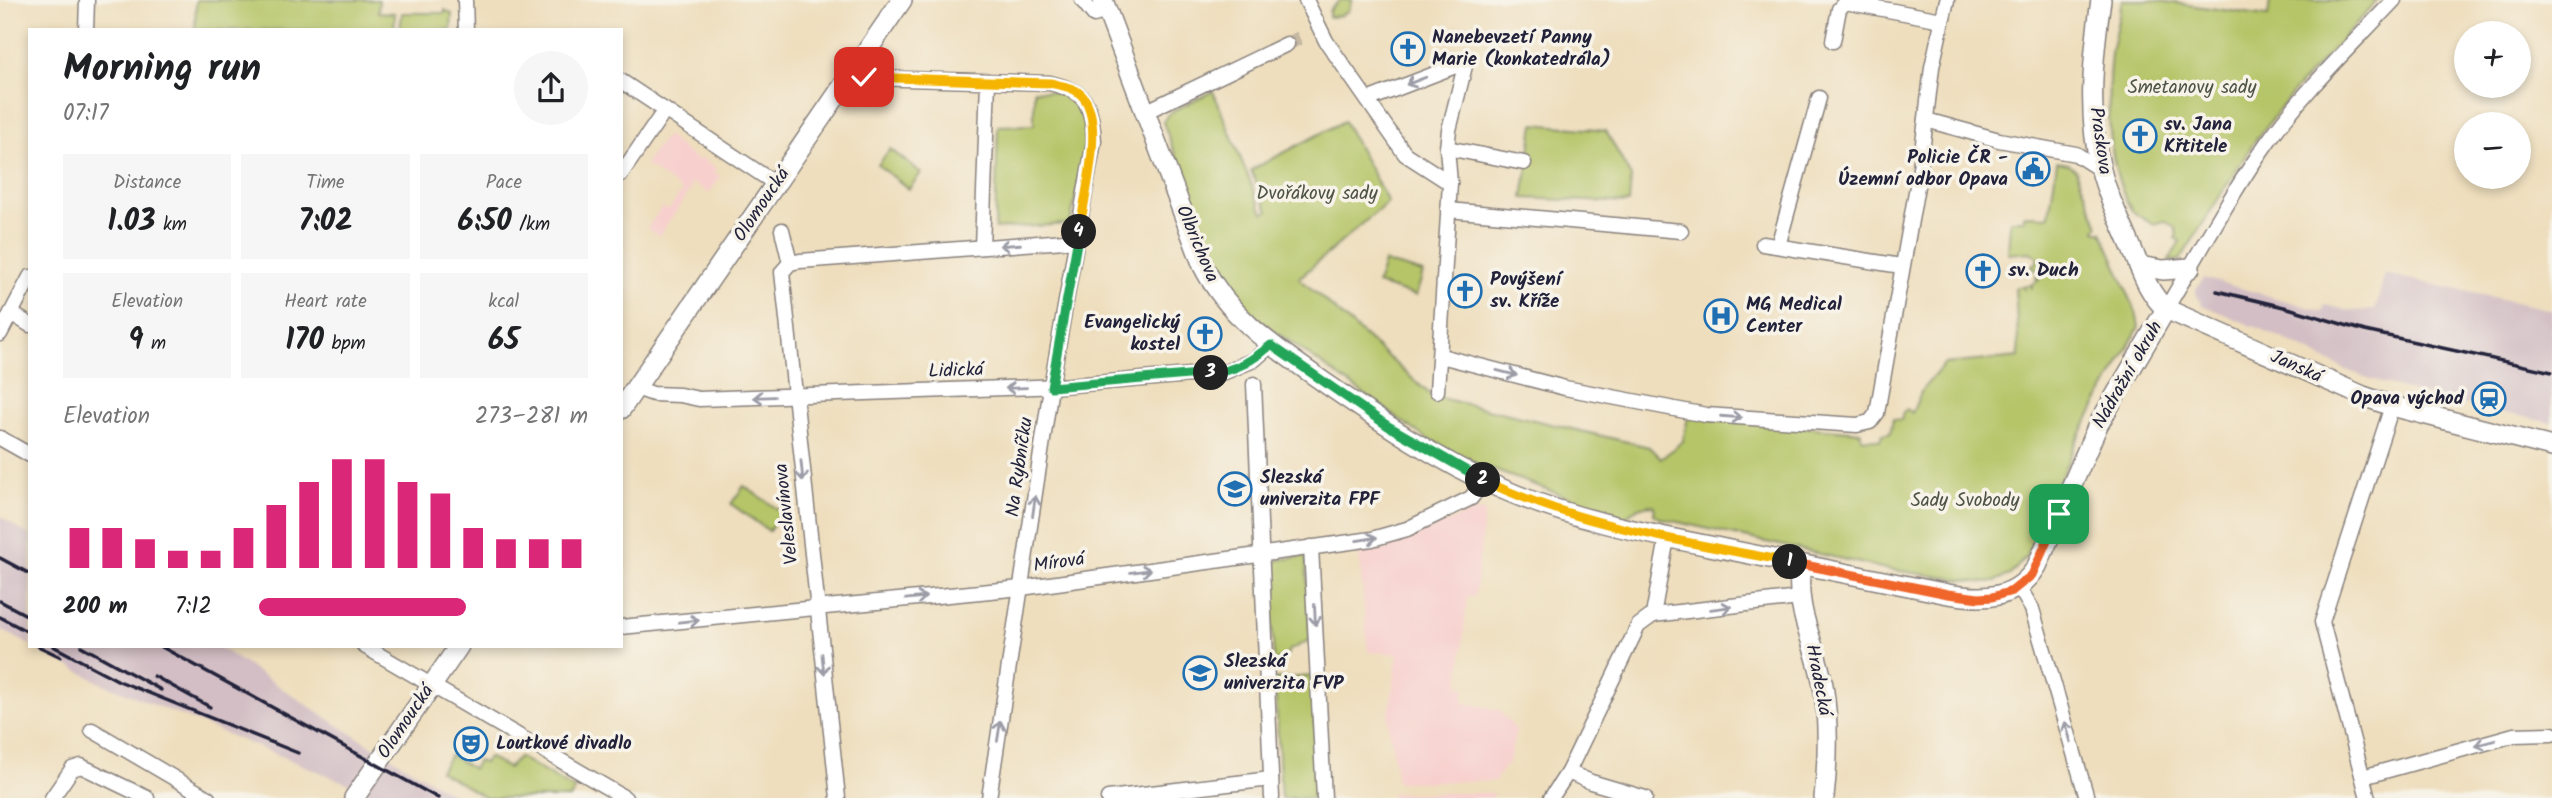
<!DOCTYPE html>
<meta charset="utf-8">
<style>
body{margin:0;font-family:Kalam,sans-serif;background:#f6f6f6;color:#202124;height:100vh;display:flex;flex-direction:column;font-size:26px;white-space:nowrap}
*{box-sizing:border-box;margin:0}
p{font-size:23px;color:#757577}
.icon{flex:none;width:38px;height:38px;fill:none;stroke:currentColor;stroke-width:2;stroke-linecap:round;stroke-linejoin:round}
.map{position:relative;flex:1;overflow:hidden}
.details{position:absolute;left:28px;top:28px;width:595px;height:620px;display:flex;flex-direction:column;background:#fff;border-radius:0px;box-shadow:0 4px 10px #0003}
.details>*{flex:none}
.buttons{position:absolute;left:2454px;top:21px;display:grid;gap:14px}
.buttons a{display:grid;place-items:center;width:77px;height:77px;border-radius:50%;background:#fff;box-shadow:0 4px 10px #0003;font-size:35px}
.pin{position:absolute;display:grid;place-items:center;width:60px;height:60px;color:#fff;margin:-30px;border-radius:14px;box-shadow:0 4px 10px #0006}
.km{position:absolute;width:35px;height:35px;margin:-18px;border-radius:50%;background:#222;color:#fff;font-size:19px;line-height:35px;text-align:center}
.round{display:grid;place-items:center;flex:none;width:74px;height:74px;border-radius:37px;background:#f6f6f6}
.headline{display:flex;align-items:center;justify-content:space-between;height:119px;padding:0 35px}
h1{font-size:38px;font-weight:700;line-height:52px}
.stats{display:grid;grid-template-columns:repeat(3,1fr);gap:10px;height:119px;padding:7px 35px}
.stats div{display:grid;align-content:center;border-radius:0px;background:#f6f6f6;text-align:center}
.stats b{font-size:30px;font-weight:700}
.stats small{font-size:19px;font-weight:400}
.stats p{font-size:19px}
.chart{height:196px;padding:14px 35px}
.chart p{display:flex;justify-content:space-between}
.chart svg{width:100%;height:126px;margin-top:7px;stroke:#db2777;stroke-width:6}
ul{padding:0 35px;list-style:none;font-size:23px}
li{display:grid;grid-template-columns:112px 84px 1fr;align-items:center;height:52px}
li i{height:18px;border-radius:9px;background:#db2777}
.map>svg:first-child{display:block}
</style>
<div class="map">
<svg width="2552" height="798" viewBox="0 0 2552 798">
<rect width="100%" height="100%" fill="#f7f3e8"/>
<filter id="ink" filterUnits="userSpaceOnUse"><feTurbulence type="fractalNoise" baseFrequency=".0143" numOctaves="2"/><feDisplacementMap in="SourceGraphic" scale="14" xChannelSelector="R" yChannelSelector="G"/><feConvolveMatrix kernelMatrix="1 2 1 2 8 2 1 2 1" color-interpolation-filters="sRGB"/></filter>
<filter id="wash" filterUnits="userSpaceOnUse"><feTurbulence type="fractalNoise" baseFrequency=".00686" numOctaves="4" result="noise"/><feDisplacementMap in="SourceGraphic" scale="28" xChannelSelector="R" yChannelSelector="G"/><feGaussianBlur stdDeviation="1.57" result="paint"/><feColorMatrix in="noise" values="0 0 0 0 0 0 0 0 0 0 0 0 0 0 0 0 0 1.4 0 .05"/><feComposite in="paint" operator="in"/></filter>
<g filter="url(#wash)">
<rect width="100%" height="100%" fill="#eedebd"/>
<!-- built -->
<g fill="#f7d0ce">
<path d="M666 135 694 158 698 160 702 158 715 167V173L721 176 709 193 691 182 689 184 693 186 659 236 647 228 662 207 669 210 682 191 645 164Z"/>
<path d="M1485 511 1475 597H1467L1459 686H1465L1463 702 1499 710 1516 730 1508 767 1505 765 1495 781 1397 782 1388 721 1398 654 1368 652 1359 552 1383 550 1471 512Z"/>
<path d="M1392 793H1493L1492 798H1391Z"/>
</g>
<!-- industrial -->
<g fill="#d2bec4">
<path d="M2385 274 2552 310V423L2449 401 2381 383 2346 370 2280 337 2267 332 2265 333 2264 330 2253 326 2250 327 2248 324 2202 305 2196 294V289L2204 278 2322 311 2325 305 2350 311 2375 310Z"/>
<path d="M0 516 30 536V645L0 629Z"/>
<path d="M32 646H218L339 726 459 798H383L99 682Z"/>
</g>
<!-- green -->
<g fill="#b5c568" stroke="#6c7452" stroke-width="2">
<path d="M196 0H379L378 12 395 13 394 30H195Z"/>
<path d="M1340 0H1352L1348 11 1340 16 1329 17V11Z"/>
<path d="M2122 0H2152L2268 16 2270 0H2378L2295 90 2254 142 2180 260 2169 261 2180 241 2175 238 2177 235 2175 228 2165 221 2153 224C2146 220 2135 215 2131 209 2107 169 2106 98 2111 53 2114 36 2119 18 2122 0Z"/>
<path d="M445 10 452 14 451 30H400L402 13H445Z"/>
<path d="M1034 90C1049 92 1070 92 1080 105 1095 123 1075 196 1071 220L1066 224 995 229 998 126 1034 125Z"/>
<path d="M1213 91 1263 213 1268 211 1251 170 1344 121 1388 202 1299 278 1432 396 1649 447 1661 459 1683 441 1688 417 1861 432V438L1880 440 1883 434H1890L1893 419 1901 420 1903 412 1907 409 1912 413 1922 390 1944 364 2019 357 2015 288 2023 286 2025 289V285H2030L2032 288V284L2039 279 2036 278 2038 269 2035 270 2031 266 2037 262V257L2030 252 2008 254 2010 220H2024V215L2049 216 2057 162 2069 164 2076 170 2099 226 2095 229 2097 232H2102L2136 312 2139 327 2077 440 2026 557 2010 575 1990 583 1977 582 1886 569 1660 518 1654 514 1655 506C1646 503 1632 510 1626 518L1474 463 1427 439 1258 319 1237 300 1223 280 1163 122 1169 113Z"/>
<path d="M1534 124 1606 131 1631 177 1629 203 1523 198Z"/>
<path d="M890 149 921 173 909 189 878 165Z"/>
<path d="M1384 262 1423 273 1416 296 1377 284Z"/>
<path d="M744 486 782 512 769 531 731 504Z"/>
<path d="M1306 556 1310 640 1288 651V654L1274 662 1269 568 1273 567 1274 563 1278 560Z"/>
<path d="M1312 676 1319 798H1281L1275 679Z"/>
<path d="M450 755 473 769 478 761 484 763 488 757 508 768 519 757 575 790 570 798H486L440 771Z"/>
</g>
</g>
<g filter="url(#ink)">
<g fill="none" stroke-linecap="round" stroke-linejoin="round">
<!-- minor-tunnel -->
<path stroke="#c5b8a3" stroke-width="14" stroke-dasharray="14 7" stroke-linecap="butt" d="M1287 44 1306 35"/>
<defs>
<g id="minor">
<path d="M465 0 466 30"/>
<path d="M1082 0 1094 15 1107 11"/>
<path d="M1306 0 1326 41 1405 154 1450 183 1447 148 1449 130 1466 62 1367 100"/>
<path d="M1845 2 1942 20"/>
<path d="M86 30 87 0"/>
<path d="M1833 41 1839 9 1847 0"/>
<path d="M852 73 870 78 1050 83C1088 92 1091 105 1094 141L1051 387 989 798"/>
<path d="M621 81 776 184"/>
<path d="M1145 112 1287 44"/>
<path d="M1926 120 1999 140 2076 154 2101 170"/>
<path d="M1447 148 1524 163"/>
<path d="M621 174 665 110"/>
<path d="M1448 210 1681 231"/>
<path d="M782 230 790 263"/>
<path d="M1763 244 1901 266"/>
<path d="M1778 246 1819 98"/>
<path d="M982 247 988 81"/>
<path d="M2166 309C2200 252 2231 193 2269 140 2305 90 2352 45 2394 0"/>
<path d="M11 313 30 325"/>
<path d="M0 334 30 277"/>
<path d="M1441 356 1565 388 1706 415 1857 425 1870 422 1877 413 1920 169 1932 67 1947 0"/>
<path d="M1254 384 1272 798"/>
<path d="M636 388 653 394 680 395 699 399 1061 386 1225 372 1254 360 1271 345"/>
<path d="M1437 391 1450 183"/>
<path d="M0 438 30 455"/>
<path d="M1311 547 1324 798"/>
<path d="M2019 587 2032 609 2087 798"/>
<path d="M1653 615 1799 598"/>
<path d="M1653 615 1667 538"/>
<path d="M621 627 1021 588 1372 539 1407 529 1471 498 1484 481"/>
<path d="M364 646 625 798"/>
<path d="M92 730 208 798"/>
<path d="M1568 772 1591 782 1645 798"/>
<path d="M2363 777 2514 735 2552 734"/>
<path d="M52 798 72 769 81 766 147 798"/>
<path d="M838 798 782 272 790 263 800 261 1078 240"/>
<path d="M1108 798 1271 779"/>
<path d="M1551 798 1568 772 1638 626 1653 615"/>
<path d="M2368 798 2322 622 2392 406"/>
</g>
<g id="major">
<path d="M1103 0 1203 266C1231 321 1279 350 1328 385 1383 423 1439 461 1500 488 1572 520 1649 534 1725 549 1799 564 1874 579 1948 594 1983 600 2017 600 2037 566L2098 425 2166 309"/>
<path d="M2101 0C2093 55 2087 116 2101 170 2107 196 2120 220 2130 244 2140 267 2147 292 2166 309L2363 396 2392 406 2552 447"/>
<path d="M2139 266 2163 270 2190 268"/>
<path d="M621 409 902 0"/>
<path d="M1801 565C1794 612 1815 640 1823 685 1829 722 1828 761 1824 798"/>
<path d="M354 798 459 646"/>
</g>
</defs>
<!-- minor casing -->
<use href="#minor" stroke="#88807c" stroke-width="17"/>
<!-- major casing -->
<use href="#major" stroke="#88807c" stroke-width="22"/>
<!-- minor -->
<use href="#minor" stroke="#fff" stroke-width="14"/>
<!-- major -->
<use href="#major" stroke="#fff" stroke-width="19"/>
<!-- rail -->
<g stroke="#22223b" stroke-width="3.5">
<path d="M2217 291 2288 308 2365 331 2552 372"/>
<path d="M0 558 30 574"/>
<path d="M0 601 30 617"/>
<path d="M0 617 30 633"/>
<path d="M38 646 61 657"/>
<path d="M53 646 119 681 298 753"/>
<path d="M81 646 161 690"/>
<path d="M160 646 438 798"/>
<path d="M154 676 210 707"/>
</g>
</g>
<!-- one-way arrows -->
<defs><path id="oneway-shaft" d="M-6 0H5M1.5-3L5.5 0L1.5 3" fill="none" stroke-width="1.6" stroke-linecap="round" stroke-linejoin="round" transform="scale(1.75)"/></defs>
<g stroke="#9c9ca7">
<use href="#oneway-shaft" transform="translate(1416 81) rotate(159)"/>
<use href="#oneway-shaft" transform="translate(1010 245) rotate(176)"/>
<use href="#oneway-shaft" transform="translate(1507 373) rotate(14)"/>
<use href="#oneway-shaft" transform="translate(1016 388) rotate(178)"/>
<use href="#oneway-shaft" transform="translate(764 397) rotate(178)"/>
<use href="#oneway-shaft" transform="translate(1731 417) rotate(4)"/>
<use href="#oneway-shaft" transform="translate(802 471) rotate(84)"/>
<use href="#oneway-shaft" transform="translate(1034 506) rotate(-82)"/>
<use href="#oneway-shaft" transform="translate(1367 539) rotate(-9)"/>
<use href="#oneway-shaft" transform="translate(1141 571) rotate(-8)"/>
<use href="#oneway-shaft" transform="translate(916 598) rotate(-6)"/>
<use href="#oneway-shaft" transform="translate(1721 608) rotate(-7)"/>
<use href="#oneway-shaft" transform="translate(1315 615) rotate(87)"/>
<use href="#oneway-shaft" transform="translate(689 621) rotate(-6)"/>
<use href="#oneway-shaft" transform="translate(823 664) rotate(84)"/>
<use href="#oneway-shaft" transform="translate(999 731) rotate(-81)"/>
<use href="#oneway-shaft" transform="translate(2068 732) rotate(-106)"/>
<use href="#oneway-shaft" transform="translate(2485 743) rotate(165)"/>
</g>
</g>
<g fill="none" stroke-linecap="round" stroke-linejoin="round" filter="url(#ink)">
<defs>
<path id="split-1" d="M1790 562 1948 594 1979 598 1992 597 2012 591 2032 575 2059 514"/>
<path id="split-2" d="M1483 480C1579 526 1686 542 1790 562"/>
<path id="split-3" d="M1211 373C1236 371 1253 360 1271 345L1388 426 1483 480"/>
<path id="split-4" d="M1079 232 1051 387 1211 373"/>
<path id="split-5" d="M864 77 1050 83C1063 86 1076 87 1084 98 1104 125 1084 199 1079 232"/>
</defs>
<!-- split-1 casing -->
<use href="#split-1" stroke="#fff" stroke-width="14"/>
<!-- split-2 casing -->
<use href="#split-2" stroke="#fff" stroke-width="14"/>
<!-- split-3 casing -->
<use href="#split-3" stroke="#fff" stroke-width="14"/>
<!-- split-4 casing -->
<use href="#split-4" stroke="#fff" stroke-width="14"/>
<!-- split-5 casing -->
<use href="#split-5" stroke="#fff" stroke-width="14"/>
<!-- split-1 -->
<use href="#split-1" stroke="#f0652b" stroke-width="9"/>
<!-- split-2 -->
<use href="#split-2" stroke="#f5b400" stroke-width="9"/>
<!-- split-3 -->
<use href="#split-3" stroke="#22a559" stroke-width="9"/>
<!-- split-4 -->
<use href="#split-4" stroke="#22a559" stroke-width="9"/>
<!-- split-5 -->
<use href="#split-5" stroke="#f5b400" stroke-width="9"/>
</g>
<!-- icons -->
<defs>
<symbol id="church-ring" viewBox="-11 -11 22 22"><circle r="9.5" fill="#f7f3e8" stroke="#1f6fb2" stroke-width="1.5"/><path d="M-1.2-6h2.4v3.5h3.3v2.4h-3.3V6h-2.4V-.1h-3.3v-2.4h3.3Z" fill="#1f6fb2"/></symbol>
<symbol id="civic-ring" viewBox="-11 -11 22 22"><circle r="9.5" fill="#f7f3e8" stroke="#1f6fb2" stroke-width="1.5"/><path d="M-.6-6.5H3V-4.5H.6V-3L4-1V1h2V6H-6V1h2V-1L-.6-3ZM-1.2 2.5V6h2.4V2.5Z" fill="#1f6fb2"/></symbol>
<symbol id="hospital-ring" viewBox="-11 -11 22 22"><circle r="9.5" fill="#f7f3e8" stroke="#1f6fb2" stroke-width="1.5"/><path d="M-5-5h3v3.5h4V-5h3V5h-3V1.5h-4V5h-3Z" fill="#1f6fb2"/></symbol>
<symbol id="station-ring" viewBox="-11 -11 22 22"><circle r="9.5" fill="#f7f3e8" stroke="#1f6fb2" stroke-width="1.5"/><path d="M-3-6H3Q5-6 5-4V2Q5 4 3 4L4.5 6H3L1.5 4h-3L-3 6H-4.5L-3 4Q-5 4-5 2V-4Q-5-6-3-6ZM-3.5-4v3h7v-3ZM-3.5 1v1.5H-2V1ZM2 1v1.5H3.5V1Z" fill="#1f6fb2"/></symbol>
<symbol id="university-ring" viewBox="-11 -11 22 22"><circle r="9.5" fill="#f7f3e8" stroke="#1f6fb2" stroke-width="1.5"/><path d="M0-5L7-2L0 1L-7-2ZM-4 1L0 2.5L4 1V4Q0 6-4 4Z" fill="#1f6fb2"/></symbol>
<symbol id="theatre-ring" viewBox="-11 -11 22 22"><circle r="9.5" fill="#f7f3e8" stroke="#1f6fb2" stroke-width="1.5"/><path d="M-5-5.5Q0-4 5-5.5V0Q5 5 0 6Q-5 5-5 0ZM-3.3-2.5H-1v1.5H-3.3ZM1-2.5H3.3v1.5H1ZM-2.8 1Q0 5.5 2.8 1Z" fill="#1f6fb2"/></symbol>
</defs>
<g fill-rule="evenodd">
<use href="#church-ring" x="1389" y="30" width="38" height="38"/>
<use href="#church-ring" x="2121" y="117" width="38" height="38"/>
<use href="#civic-ring" x="2014" y="150" width="38" height="38"/>
<use href="#church-ring" x="1964" y="252" width="38" height="38"/>
<use href="#church-ring" x="1446" y="272" width="38" height="38"/>
<use href="#hospital-ring" x="1702" y="297" width="38" height="38"/>
<use href="#church-ring" x="1186" y="315" width="38" height="38"/>
<use href="#station-ring" x="2470" y="380" width="38" height="38"/>
<use href="#university-ring" x="1216" y="470" width="38" height="38"/>
<use href="#university-ring" x="1181" y="654" width="38" height="38"/>
<use href="#theatre-ring" x="452" y="725" width="38" height="38"/>
</g>
<g text-anchor="middle" dominant-baseline="central" stroke-width="7" stroke-linejoin="round" paint-order="stroke">
<!-- poi labels -->
<g font-size="19" font-weight="bold" fill="#22223b" stroke="#f7f3e8" text-anchor="start">
<text x="1432" y="38">Nanebevzetí Panny<tspan x="1432" dy="22">Marie (konkatedrála)</tspan></text>
<text x="2164" y="125">sv. Jana<tspan x="2164" dy="22">Křtitele</tspan></text>
<text x="2008" y="158" text-anchor="end">Policie ČR -<tspan x="2008" dy="22">Územní odbor Opava</tspan></text>
<text x="2008" y="271">sv. Duch</text>
<text x="1490" y="280">Povýšení<tspan x="1490" dy="22">sv. Kříže</tspan></text>
<text x="1746" y="305">MG Medical<tspan x="1746" dy="22">Center</tspan></text>
<text x="1180" y="323" text-anchor="end">Evangelický<tspan x="1180" dy="22">kostel</tspan></text>
<text x="2464" y="399" text-anchor="end">Opava východ</text>
<text x="1260" y="478">Slezská<tspan x="1260" dy="22">univerzita FPF</tspan></text>
<text x="1224" y="662">Slezská<tspan x="1224" dy="22">univerzita FVP</tspan></text>
<text x="496" y="744">Loutkové divadlo</text>
</g>
<!-- park labels -->
<g font-size="19" fill="#4e5348" stroke="#f7f3e8">
<text x="2192" y="88">Smetanovy sady</text>
<text x="1317" y="194">Dvořákovy sady</text>
<text x="1965" y="501">Sady Svobody</text>
</g>
<!-- street labels -->
<g font-size="19" fill="#22223b" stroke="#f7f3e8">
<text transform="translate(2100 141) rotate(82)">Praskova</text>
<text transform="translate(762 205) rotate(-56)">Olomoucká</text>
<text transform="translate(1197 244) rotate(67)">Olbrichova</text>
<text transform="translate(2296 367) rotate(24)">Janská</text>
<text transform="translate(956 371) rotate(-2)">Lidická</text>
<text transform="translate(2128 375) rotate(-60)">Nádražní okruh</text>
<text transform="translate(1020 467) rotate(-82)">Na Rybníčku</text>
<text transform="translate(787 514) rotate(-96)">Veleslavínova</text>
<text transform="translate(1059 563) rotate(-8)">Mírová</text>
<text transform="translate(1818 680) rotate(79)">Hradecká</text>
<text transform="translate(406 722) rotate(-56)">Olomoucká</text>
</g>
</g>
</svg>
<div class="buttons">
<a>+</a>
<a>−</a>
</div>
<div class="pin" style="left:2059px;top:514px;background:#1e9e55"><svg class="icon" aria-label="arrive" viewBox="0 0 24 24"><path d="M6 21V4h12l-3 4 3 4H6"/></svg></div>
<div class="pin" style="left:864px;top:77px;background:#d93025"><svg class="icon" aria-label="check" viewBox="0 0 24 24"><path d="M5 12l5 5 9-10"/></svg></div>
<b class="km" style="left:1790px;top:562px">1</b>
<b class="km" style="left:1483px;top:480px">2</b>
<b class="km" style="left:1211px;top:373px">3</b>
<b class="km" style="left:1079px;top:232px">4</b>
<section class="details">
<div class="headline"><div><h1>Morning run</h1><p>07:17</p></div><a class="round"><svg class="icon" aria-label="share" viewBox="0 0 24 24"><path d="M12 15V3M7 8l5-5 5 5M5 13v7h14v-7"/></svg></a></div>
<div class="stats">
<div><p>Distance</p><b>1.03<small> km</small></b></div>
<div><p>Time</p><b>7:02</b></div>
<div><p>Pace</p><b>6:50<small> /km</small></b></div>
</div>
<div class="stats">
<div><p>Elevation</p><b>9<small> m</small></b></div>
<div><p>Heart rate</p><b>170<small> bpm</small></b></div>
<div><p>kcal</p><b>65</b></div>
</div>
<div class="chart"><p><span>Elevation</span>273–281 m</p>
<svg viewBox="0 0 160 44" preserveAspectRatio="none"><path d="M5 44V30M15 44V30M25 44V34M35 44V38M45 44V38M55 44V30M65 44V22M75 44V14M85 44V6M95 44V6M105 44V14M115 44V18M125 44V30M135 44V34M145 44V34M155 44V34"/></svg>
</div>
<ul>
<li><b>200 m</b>7:12<i style="width:63%"></i></li>
</ul>
</section>
</div>
